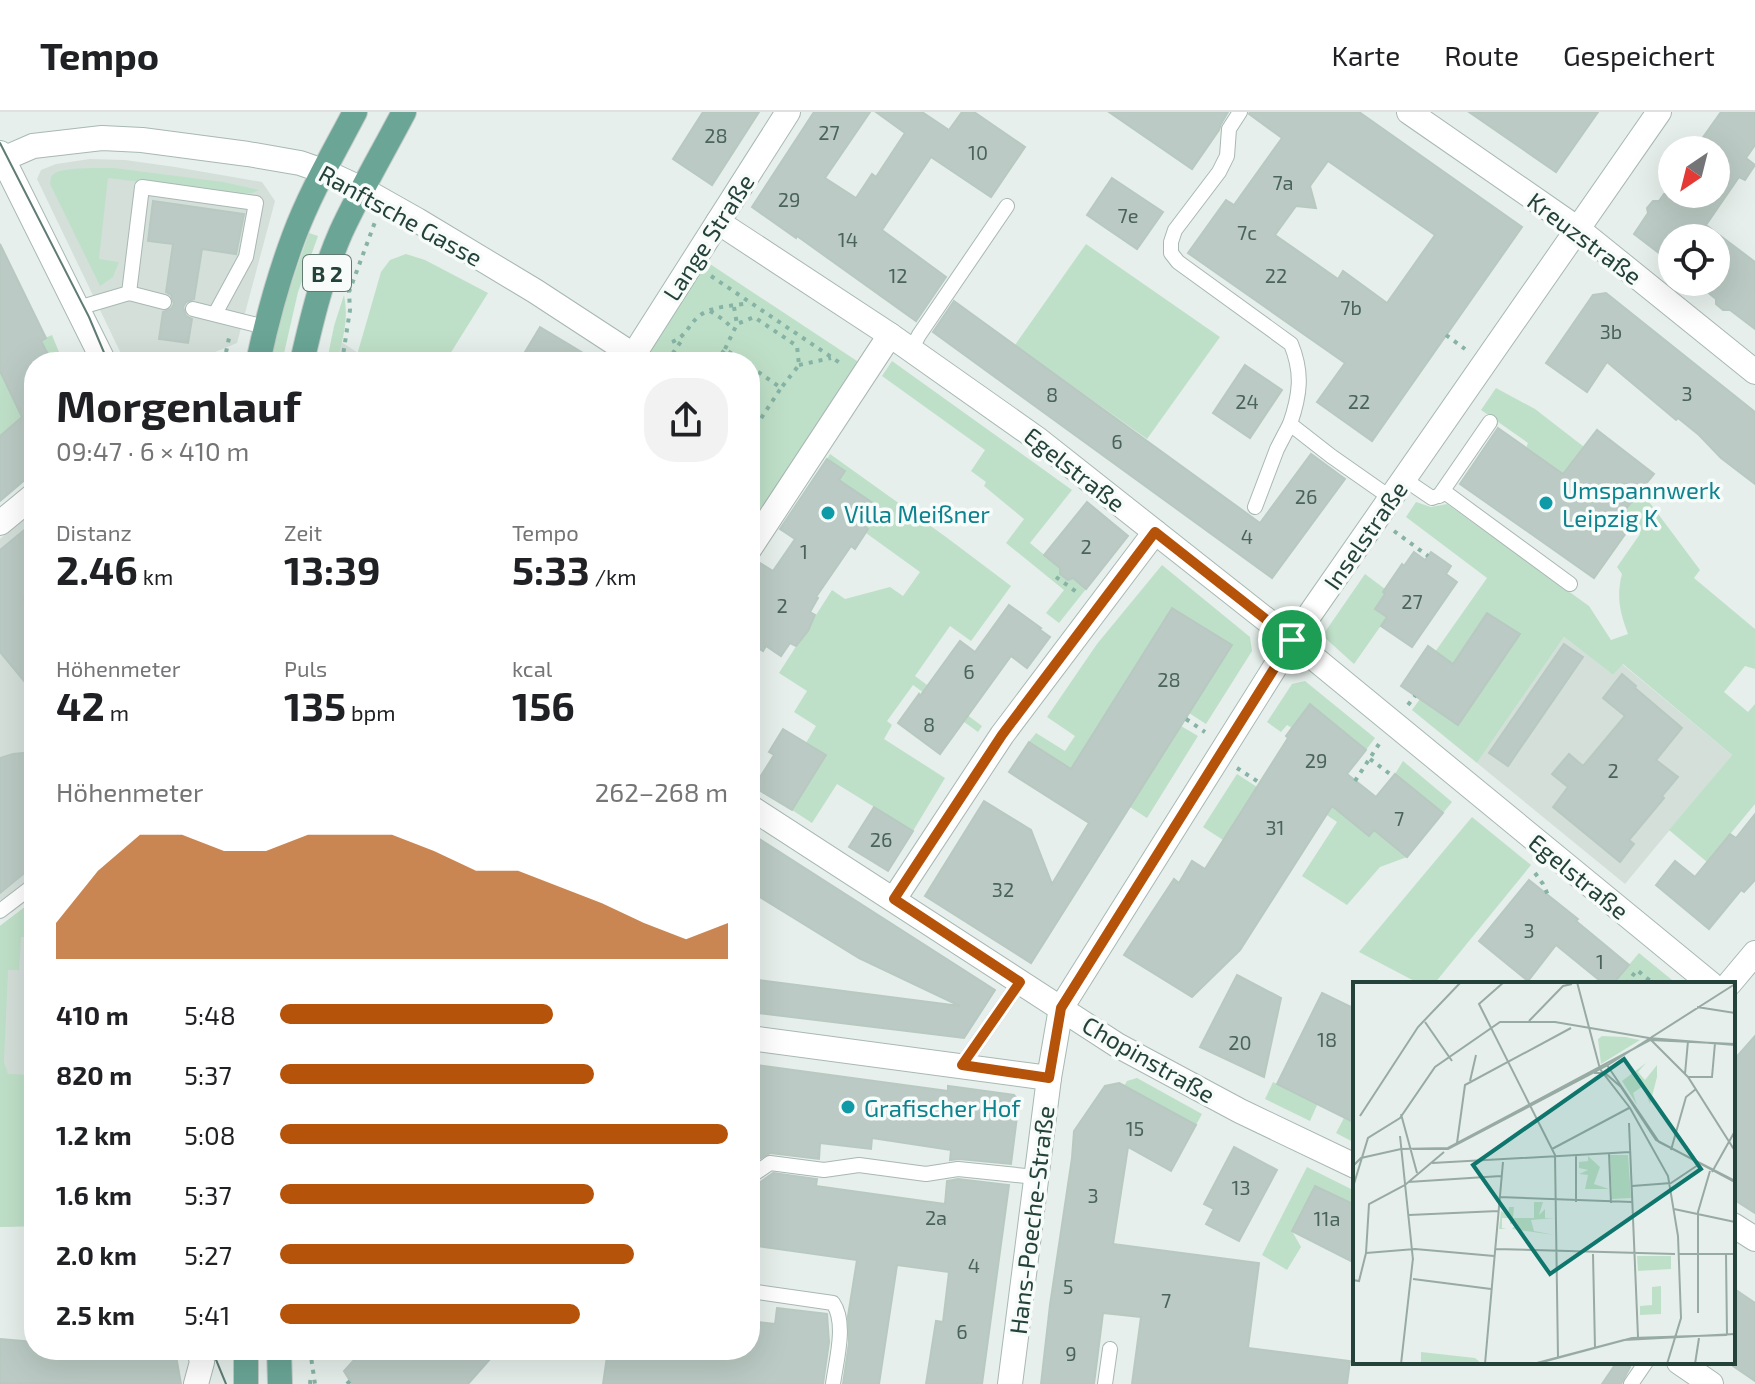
<!DOCTYPE html>
<html lang="de">
<meta charset="utf-8">
<style>
body{margin:0;font-family:"Exo 2",sans-serif;background:#f2f2f2;color:#202124;height:100vh;display:flex;flex-direction:column;font-size:30px;white-space:nowrap}
*{box-sizing:border-box;margin:0}
p{font-size:26px;color:#757577}
.icon{flex:none;width:44px;height:44px;fill:none;stroke:currentColor;stroke-width:2;stroke-linecap:round;stroke-linejoin:round}
.map{position:relative;flex:1;overflow:hidden}
.drawer{position:absolute;left:24px;top:240px;width:736px;height:1008px;display:flex;flex-direction:column;background:#fff;border-radius:32px;box-shadow:0 8px 32px #0002}
.drawer>*{flex:none}
.needle{width:52px;rotate:215deg}
.fabs{position:absolute;left:1658px;top:24px;display:grid;gap:16px}
.fabs a{display:grid;place-items:center;width:72px;height:72px;border-radius:50%;background:#fff;box-shadow:0 8px 32px #0002;font-size:40px}
.pin{position:absolute;display:grid;place-items:center;width:68px;height:68px;color:#fff;margin:-34px;border:4px solid #fff;border-radius:50%;box-shadow:0 2px 8px #0007}
.round{display:grid;place-items:center;flex:none;width:84px;height:84px;border-radius:32px;background:#f2f2f2}
.overview{display:flex;align-items:center;justify-content:space-between;height:136px;padding:0 32px}
h1{font-size:44px;font-weight:700;line-height:60px}
.figures{display:grid;grid-template-columns:repeat(3,1fr);gap:12px;height:136px;padding:8px 32px}
.figures div{display:grid;align-content:center}
.figures b{font-size:40px;font-weight:700}
.figures small{font-size:22px;font-weight:400}
.figures p{font-size:22px}
.chart{height:224px;padding:16px 32px}
.chart p{display:flex;justify-content:space-between}
.chart svg{width:100%;height:144px;margin-top:8px;fill:#b45309;opacity:.7}
ul{padding:0 32px;list-style:none;font-size:26px}
li{display:grid;grid-template-columns:128px 96px 1fr;align-items:center;height:60px}
li i{height:20px;border-radius:10px;background:#b45309}
header{display:flex;align-items:center;gap:48px;box-sizing:border-box;height:112px;padding:0 40px;background:#fff;border-bottom:2px solid #e0e0e0}
header strong{font-size:38px}
nav{display:flex;gap:44px;margin-inline-start:auto;font-size:28px}
.map>svg:first-child{display:block}
</style>
<header>
<strong>Tempo</strong>
<nav><a>Karte</a><a>Route</a><a>Gespeichert</a></nav>
</header>
<div class="map">
<svg width="1755" height="1272" viewBox="0 0 1755 1272">
<rect width="100%" height="100%" fill="#e6efeb"/>
<!-- built -->
<g fill="#d4dfda">
<path d="M90 47 125 48 175 55 262 70 275 89 237 231 191 250H125L37 67 41 58 56 52Z"/>
<path d="M332 224 372 250H327Z"/>
<path d="M34 397V784L11 801 0 787V427Z"/>
<path d="M1564 525 1613 563 1622 552 1732 643 1625 772 1477 651Z"/>
<path d="M34 788V1114L0 1115V814Z"/>
</g>
<!-- green -->
<g fill="#bfe0c8">
<path d="M114 56 223 70 259 78 252 81H232L108 66 99 147 119 150 113 165 100 174 50 72C51 67 50 64 55 61 65 55 101 56 114 56Z"/>
<path d="M309 121 318 124 298 180 282 250H270L280 204Z"/>
<path d="M1086 132 1220 225 1147 327 1015 233Z"/>
<path d="M406 142 425 148 488 181 445 250H355L381 160 390 148Z"/>
<path d="M710 152 860 251 750 423V250H643L703 155Z"/>
<path d="M344 183C349 209 343 225 337 250H327L334 214Z"/>
<path d="M52 223 63 250H50L40 228Z"/>
<path d="M892 249 1072 378 1030 431 1060 456 1068 468 1073 466 1086 477 1059 511 1046 501 1064 478 1006 431 1024 407 984 374 986 370 971 359 985 338 882 264Z"/>
<path d="M0 259 18 296 29 303 0 324Z"/>
<path d="M1496 276 1535 297 1641 379 1700 458 1694 466 1755 517V557L1745 554 1724 580 1748 600 1755 592V692L1707 750 1669 718 1732 643 1623 552 1613 563 1564 525 1477 651 1412 598 1420 587 1458 613 1519 523 1487 501 1453 552 1435 540 1487 466 1406 405 1416 390 1431 395 1447 392 1589 494 1611 528 1628 522C1620 500 1616 485 1622 462L1617 455 1640 422 1633 411 1526 336 1528 331 1481 298Z"/>
<path d="M830 342 946 425 1011 474 971 529 950 514 915 564 982 614 978 620 913 573 887 609 892 613 884 627 945 666 913 719 837 672 812 711 792 698 826 644 806 631 816 614 794 600 807 579 779 561 832 478 845 487 890 475 903 484 920 460 866 421 868 417 860 411 839 368 845 359 827 347Z"/>
<path d="M1162 453 1250 525 1252 539 1206 612 1189 601 1232 533 1081 643 1140 679 1181 614 1198 624 1147 706 1029 630 1036 621 1065 639 1075 624 1047 605 1097 532Z"/>
<path d="M1365 462 1385 477V482L1375 497 1387 505 1354 552 1324 525 1325 520Z"/>
<path d="M1305 569 1375 626 1366 638 1311 592 1292 616 1287 613 1281 620 1267 610 1292 572Z"/>
<path d="M1403 649 1452 690 1443 701 1395 662Z"/>
<path d="M1237 662 1257 675 1223 728 1203 715Z"/>
<path d="M1341 669 1374 718 1407 745 1380 755 1347 793 1302 764 1337 710 1318 697Z"/>
<path d="M1472 705 1531 753 1434 872H1420L1359 840Z"/>
<path d="M34 788V825H21L19 858H8L4 950 8 962 34 963V1114L0 1115V814Z"/>
<path d="M1639 841 1677 872H1613Z"/>
<path d="M1137 966 1202 1002 1196 1013 1124 974 1127 969Z"/>
<path d="M1273 970 1318 991 1310 1009 1265 987Z"/>
<path d="M1344 1006 1355 1011V1031L1336 1021Z"/>
<path d="M1307 1055 1355 1079V1086L1352 1092 1315 1074 1292 1119 1301 1135 1287 1158 1262 1143Z"/>
</g>
<!-- building -->
<g fill="#bbcac4" stroke="#b8c9c2" stroke-width="2" fill-rule="evenodd">
<path d="M703 0H759L712 73 673 47Z"/>
<path d="M814 0H870L825 66 856 86 872 62 876 65 905 21 876 0H922L949 18 962 0H974L1025 35 991 85 931 45 882 118 946 165 916 209 797 124 796 126 752 95Z"/>
<path d="M1109 0H1228L1221 12 1219 18 1192 57Z"/>
<path d="M1250 0H1359L1522 115 1372 329 1317 290 1345 251 1188 141 1226 88 1234 93 1282 26 1249 2ZM1328 49 1435 123 1387 191 1343 159 1338 167 1275 123 1296 94 1316 96 1310 74Z"/>
<path d="M1469 0H1598L1556 60Z"/>
<path d="M1721 0H1755V33L1746 46 1755 53 1745 68 1739 65 1706 113 1755 150V217L1730 198H1723L1716 192V187L1695 170H1716V126H1672V151L1634 122 1648 101 1647 96 1653 89H1659L1664 82H1716V38H1694Z"/>
<path d="M1112 66 1163 100 1137 137 1087 103Z"/>
<path d="M153 89 244 102 236 142 202 137 194 187 186 190 183 195 186 204 192 207 188 231 159 227 163 200 171 197 174 192 171 183 166 180 173 132 148 129Z"/>
<path d="M0 132 46 226 41 229 52 250H34V360L0 389V324L22 305 0 259Z"/>
<path d="M1606 181 1755 300V372L1721 346 1699 323 1678 306 1676 308 1607 250 1587 280 1546 251 1593 183Z"/>
<path d="M954 189 1260 411 1311 342 1345 367 1272 466 933 220Z"/>
<path d="M540 215 598 250H519Z"/>
<path d="M1245 253 1282 278 1250 326 1213 301Z"/>
<path d="M1498 316 1563 362 1597 318 1654 362 1621 403 1633 411 1594 466 1460 372Z"/>
<path d="M827 347 845 359 839 368 873 391 860 411 868 417 855 437 851 434 816 485 818 486 810 500 815 503 808 519 796 534 790 531 781 544 766 534 763 539 750 531V467L760 451 773 459 795 427 780 417Z"/>
<path d="M1087 390 1128 424 1086 477 1073 466 1068 468 1060 462V456L1044 443Z"/>
<path d="M34 410V477L23 487 34 500V581L0 540V438Z"/>
<path d="M1414 440 1425 448 1431 440 1451 454 1446 462 1457 470 1412 535 1381 514 1387 505 1375 497 1385 482 1383 480 1402 452 1404 454Z"/>
<path d="M1009 493 1041 516 1039 517 1050 525 1027 556 1011 544 940 642 898 611 919 582 920 584 960 529 975 540Z"/>
<path d="M1172 496 1232 533 1031 851 925 784 984 689 1031 718 1052 772 1089 711 1009 660 1029 630 1071 657Z"/>
<path d="M1487 501 1520 522 1458 613 1401 574 1428 534 1453 552Z"/>
<path d="M1564 532 1583 545 1508 654 1489 641Z"/>
<path d="M1622 562 1636 574 1635 576 1682 616 1656 648 1678 665 1662 684 1664 686 1629 728 1634 732 1620 750 1553 695 1568 675 1552 662 1569 642 1583 654 1625 604 1603 586Z"/>
<path d="M1310 592 1366 638 1347 662 1376 685 1395 662 1443 701 1407 745 1374 718 1369 724 1332 694 1240 838 1192 885 1124 843 1174 767 1179 771 1192 749 1205 757 1288 626 1286 624Z"/>
<path d="M783 617 826 643 792 698 754 675 774 643 769 640Z"/>
<path d="M34 640V753L0 781V646L13 642Z"/>
<path d="M874 695 913 719 888 759 849 735Z"/>
<path d="M1755 702V768L1744 780 1741 778 1709 817 1656 773 1675 749 1695 765 1730 722 1736 726Z"/>
<path d="M750 721 995 878 964 926 750 900V867L960 894 859 846 750 779Z"/>
<path d="M1529 768 1578 807 1576 809 1629 853 1613 872H1604L1556 833 1528 869 1479 829Z"/>
<path d="M1237 863 1281 886 1264 965 1200 935Z"/>
<path d="M1322 881 1355 897V1011L1277 972Z"/>
<path d="M1755 924V1101L1733 1087V949Z"/>
<path d="M750 952 948 979V974L1014 983 1019 989 1011 1052 959 1047 950 1048 951 1038 872 1026 871 1037 820 1031 819 1047 770 1041 750 1052Z"/>
<path d="M1119 971 1196 1013 1171 1059 1128 1035 1113 1132 1259 1151 1248 1236 1350 1249 1347 1272H1132L1141 1205 1103 1201 1094 1272H1041L1050 1193 1072 1046 1074 1019 1105 974Z"/>
<path d="M1234 1035 1277 1058 1239 1129 1206 1112 1214 1097 1204 1092Z"/>
<path d="M773 1061 817 1067 816 1074 945 1092 947 1069 958 1067 1009 1073 982 1272H926L936 1209 943 1210 949 1160 897 1153 879 1272H843L849 1231 848 1204 857 1148 750 1133V1072L759 1071Z"/>
<path d="M1315 1074 1355 1093V1151L1292 1119Z"/>
<path d="M1733 1176 1755 1191V1269L1733 1254Z"/>
<path d="M777 1196 827 1202 829 1230 823 1272H603L608 1238H750V1209L775 1212Z"/>
<path d="M0 1227 34 1230V1238H175L181 1272 0 1271Z"/>
<path d="M363 1238H498L468 1272H352L344 1259Z"/>
<path d="M1617 1250H1623L1630 1255 1621 1272H1602Z"/>
</g>
<g fill="none" stroke-linecap="round" stroke-linejoin="round">
<defs>
<g id="service">
<path d="M1240 0 1229 17 1227 44 1219 60 1175 118 1171 130V141L1178 150 1291 232C1303 261 1300 283 1290 312L1331 344 1391 386"/>
<path d="M129 181 142 75 256 91 246 145 215 202"/>
<path d="M78 196 129 181 164 190"/>
<path d="M193 197 265 215"/>
<path d="M911 238 919 223 1007 94"/>
<path d="M1404 367 1432 386 1446 381 1570 472"/>
<path d="M1439 384 1490 310"/>
<path d="M1255 395 1277 337 1290 312"/>
<path d="M0 799 34 773"/>
<path d="M962 953 1020 870"/>
<path d="M750 1062H754L770 1051 824 1058 859 1053 926 1062 958 1057 1036 1065"/>
<path d="M750 1179 833 1191C847 1211 836 1249 833 1272"/>
<path d="M1105 1272 1110 1237"/>
<path d="M1631 1272 1646 1250"/>
</g>
<g id="minor">
<path d="M1409 0 1578 117 1755 260"/>
<path d="M3 47 104 250"/>
<path d="M323 59 362 77 417 108 535 179 633 243"/>
<path d="M718 110 890 223 1036 326 1292 528 1711 872"/>
<path d="M629 250 788 0"/>
<path d="M0 411 34 383"/>
<path d="M750 436 890 223"/>
<path d="M750 695 1117 933 1240 999 1355 1054"/>
<path d="M894 787 1002 623 1155 420"/>
<path d="M1729 872 1755 841"/>
<path d="M750 926 1049 966"/>
<path d="M1733 1113 1755 1127"/>
<path d="M1679 1250 1711 1272"/>
<path d="M196 1272 202 1250 199 1238"/>
<path d="M1010 1272 1049 966 1061 896 1292 528 1659 0"/>
</g>
<path id="tertiary" d="M0 41 3 47 33 34 102 26 142 28 248 42 300 51 323 59"/>
<g id="primary">
<path d="M258 250C267 208 279 164 294 124 310 81 334 40 355 0"/>
<path d="M302 250C312 206 323 161 341 120 360 79 383 40 404 0"/>
<path d="M279 1238 280 1272"/>
<path d="M246 1272V1238"/>
</g>
</defs>
<!-- service casing -->
<use href="#service" stroke="#a8b8b2" stroke-width="16"/>
<!-- minor casing -->
<use href="#minor" stroke="#a8b8b2" stroke-width="26"/>
<!-- tertiary casing -->
<use href="#tertiary" stroke="#a8b8b2" stroke-width="26"/>
<!-- primary casing -->
<use href="#primary" stroke="#c2cac8" stroke-width="26"/>
<!-- path -->
<g stroke="#86b3a5" stroke-width="4" stroke-dasharray="4 6" stroke-linecap="butt">
<path d="M711 164 843 253"/>
<path d="M734 195 737 212"/>
<path d="M710 199 724 208 733 217"/>
<path d="M1446 223 1465 237"/>
<path d="M672 230C687 224 688 213 699 204 711 194 734 194 749 191"/>
<path d="M725 237 737 212 754 205 797 234 799 253 781 276"/>
<path d="M224 250 229 226"/>
<path d="M342 250 350 198 349 180 375 110"/>
<path d="M667 250 684 225"/>
<path d="M716 250 725 237 744 250"/>
<path d="M799 253 831 246"/>
<path d="M750 254 781 276 750 323"/>
<path d="M1394 419 1428 444"/>
<path d="M1056 465 1078 481"/>
<path d="M1408 593 1415 584"/>
<path d="M1186 607 1205 620"/>
<path d="M1370 647 1390 662"/>
<path d="M1237 656 1260 671"/>
<path d="M1355 669 1381 629"/>
<path d="M1535 761 1543 772 1548 783"/>
<path d="M1626 872 1637 858 1654 872"/>
<path d="M1733 937 1739 942"/>
<path d="M310 1238 315 1272"/>
<path d="M310 1272 311 1262"/>
<path d="M347 1272 350 1269"/>
</g>
<!-- service -->
<use href="#service" stroke="#fff" stroke-width="14"/>
<!-- minor -->
<use href="#minor" stroke="#fff" stroke-width="24"/>
<!-- tertiary -->
<use href="#tertiary" stroke="#fff" stroke-width="24"/>
<!-- primary -->
<use href="#primary" stroke="#6aa596" stroke-width="24"/>
<!-- tram -->
<g stroke="#5f7d75" stroke-width="2">
<path d="M0 31 89 205 108 250"/>
<path d="M212 1238 226 1272"/>
</g>
</g>
<g fill="none" stroke-linecap="round" stroke-linejoin="round">
<defs>
<path id="route" d="M1155 420 1292 528 1061 896 1049 966 962 953 1020 870 894 787 1002 623Z"/>
</defs>
<!-- route casing -->
<use href="#route" stroke="#fff" stroke-width="16"/>
<!-- route -->
<use href="#route" stroke="#b45309" stroke-width="10"/>
</g>
<!-- markers -->
<g fill="#0f9aa8" stroke="#f7fbf9" stroke-width="3">
<circle cx="1546" cy="391" r="8"/>
<circle cx="828" cy="401" r="8"/>
<circle cx="848" cy="995" r="8"/>
</g>
<g text-anchor="middle" dominant-baseline="central" stroke-width="7" stroke-linejoin="round" paint-order="stroke">
<!-- number labels -->
<g font-size="20" fill="#4a645c">
<text x="829" y="20">27</text>
<text x="716" y="23">28</text>
<text x="978" y="40">10</text>
<text x="1283" y="70">7a</text>
<text x="789" y="87">29</text>
<text x="1128" y="103">7e</text>
<text x="1247" y="120">7c</text>
<text x="848" y="127">14</text>
<text x="898" y="163">12</text>
<text x="1276" y="163">22</text>
<text x="1351" y="195">7b</text>
<text x="1611" y="219">3b</text>
<text x="1687" y="281">3</text>
<text x="1052" y="282">8</text>
<text x="1247" y="289">24</text>
<text x="1359" y="289">22</text>
<text x="1117" y="329">6</text>
<text x="1306" y="384">26</text>
<text x="1247" y="424">4</text>
<text x="1086" y="434">2</text>
<text x="804" y="439">1</text>
<text x="1412" y="489">27</text>
<text x="782" y="493">2</text>
<text x="969" y="559">6</text>
<text x="1169" y="567">28</text>
<text x="929" y="612">8</text>
<text x="1316" y="648">29</text>
<text x="1613" y="658">2</text>
<text x="1399" y="706">7</text>
<text x="1275" y="715">31</text>
<text x="881" y="727">26</text>
<text x="1003" y="777">32</text>
<text x="1529" y="818">3</text>
<text x="1600" y="849">1</text>
<text x="1327" y="927">18</text>
<text x="1240" y="930">20</text>
<text x="1135" y="1016">15</text>
<text x="1241" y="1075">13</text>
<text x="1093" y="1083">3</text>
<text x="936" y="1105">2a</text>
<text x="1327" y="1106">11a</text>
<text x="974" y="1153">4</text>
<text x="1068" y="1174">5</text>
<text x="1166" y="1188">7</text>
<text x="962" y="1219">6</text>
<text x="1071" y="1241">9</text>
</g>
<!-- shield labels -->
<rect fill="#f7fbf9" stroke="#637a73" stroke-width="2" x="303" y="143" width="48" height="36" rx="6"/>
<g font-size="22" font-weight="bold" fill="#24423a">
<text x="327" y="161">B 2</text>
</g>
<!-- street labels -->
<g font-size="24" fill="#24423a" stroke="#f7fbf9">
<text transform="translate(401 103) rotate(29)">Ranftsche Gasse</text>
<text transform="translate(708 125) rotate(-57)">Lange Straße</text>
<text transform="translate(1585 126) rotate(37)">Kreuzstraße</text>
<text transform="translate(1075 357) rotate(38)">Egelstraße</text>
<text transform="translate(1365 423) rotate(-55)">Inselstraße</text>
<text transform="translate(1579 764) rotate(39)">Egelstraße</text>
<text transform="translate(1149 947) rotate(30)">Chopinstraße</text>
<text transform="translate(1031 1108) rotate(-83)">Hans-Poeche-Straße</text>
</g>
<!-- culture labels -->
<g font-size="24" fill="#0d838f" stroke="#f7fbf9" text-anchor="start">
<text x="1562" y="377">Umspannwerk<tspan x="1562" dy="28">Leipzig K</tspan></text>
<text x="844" y="401">Villa Meißner</text>
<text x="864" y="995">Grafischer Hof</text>
</g>
</g>
<!-- overview -->
<g transform="translate(1353 870)">
<rect width="382" height="382" fill="#e6efeb"/>
<path d="M249 54 272 55 287 58 248 82 245 57ZM293 81 285 90 292 98 304 83V95L297 122 290 104 280 111 284 123 269 99ZM257 173H275L278 216 259 217ZM235 174 247 185 241 202 256 207H232L235 193 226 192 235 188 226 186V180L235 179ZM181 220H190L186 233 192 227V236H202L178 238 181 249 202 253 159 247 164 241 157 242V236H149V246L154 247H146L148 229 155 233 156 225H161L160 236H181ZM284 274H318V287L285 289ZM308 304V332L287 333V324L299 323V305ZM68 370 122 376 129 382H68Z" fill="#bfe0c8"/>
<path fill="none" stroke="#98aaa4" stroke-width="2" d="M151 0 126 22 202 173 205 376M224 0 247 87 277 126 315 194 325 254 328 336 314 382M344 25 382 31M176 39 210 4 219 2M72 40 99 79M296 56 335 95 382 169M254 83 306 160 382 199M241 91H252L268 105 303 158 382 200M332 92 335 59M335 95H359L362 61M117 99 123 73M48 132 64 191M7 134 65 45 108 0M276 141 285 355M47 154 60 278M104 161 112 103 218 46M60 167H95L255 83 382 2M199 167 276 126M318 168 333 115 343 107M256 171 258 221M79 181 277 170M0 184 8 176 48 167 95 166 297 58 382 62M359 190 382 149M55 200 148 194M279 204 318 201 345 183M0 205 15 156 47 136 82 85 147 40H202L296 56 382 63M146 215 279 220M223 220V173M321 227 382 240M56 233 145 229M142 267 322 272M13 271 62 267 141 274M240 272 242 366M325 272H382M373 272 374 353M60 297 138 307M0 298 6 299 13 271 16 222 52 203 91 170M345 331V230L357 189M48 382 60 276M132 382 150 180M180 382 271 358 382 352M182 382 279 356 374 353M342 382 346 356"/>
<path fill="#0f766e" fill-opacity="0.15" stroke="#0f766e" stroke-width="4" d="M271 77 348 187 197 292 120 183Z"/>
<rect width="382" height="382" fill="none" stroke="#24423a" stroke-width="4"/>
</g>
</svg>
<div class="fabs">
<a><svg class="needle" viewBox="-14 -14 28 28"><path d="M0-13l5 13h-10z" fill="#e53935"/><path d="M0 13l5-13h-10z" fill="#757577"/></svg></a>
<a><svg class="icon" aria-label="locate" viewBox="0 0 24 24"><circle cx="12" cy="12" r="6"/><path d="M12 2v4M12 18v4M2 12h4M18 12h4"/></svg></a>
</div>
<div class="pin" style="left:1292px;top:528px;background:#1e9e55"><svg class="icon" aria-label="arrive" viewBox="0 0 24 24"><path d="M6 21V4h12l-3 4 3 4H6"/></svg></div>
<section class="drawer">
<div class="overview"><div><h1>Morgenlauf</h1><p>09:47 · 6 × 410 m</p></div><a class="round"><svg class="icon" aria-label="share" viewBox="0 0 24 24"><path d="M12 15V3M7 8l5-5 5 5M5 13v7h14v-7"/></svg></a></div>
<div class="figures">
<div><p>Distanz</p><b>2.46<small> km</small></b></div>
<div><p>Zeit</p><b>13:39</b></div>
<div><p>Tempo</p><b>5:33<small> /km</small></b></div>
</div>
<div class="figures">
<div><p>Höhenmeter</p><b>42<small> m</small></b></div>
<div><p>Puls</p><b>135<small> bpm</small></b></div>
<div><p>kcal</p><b>156</b></div>
</div>
<div class="chart"><p><span>Höhenmeter</span>262–268 m</p>
<svg viewBox="0 0 160 44" preserveAspectRatio="none"><path d="M0 44V33L10 17L20 6L30 6L40 11L50 11L60 6L70 6L80 6L90 11L100 17L110 17L120 22L130 27L140 33L150 38L160 33V44z"/></svg>
</div>
<ul>
<li><b>410 m</b>5:48<i style="width:61%"></i></li>
<li><b>820 m</b>5:37<i style="width:70%"></i></li>
<li><b>1.2 km</b>5:08<i style="width:100%"></i></li>
<li><b>1.6 km</b>5:37<i style="width:70%"></i></li>
<li><b>2.0 km</b>5:27<i style="width:79%"></i></li>
<li><b>2.5 km</b>5:41<i style="width:67%"></i></li>
</ul>
</section>
</div>
